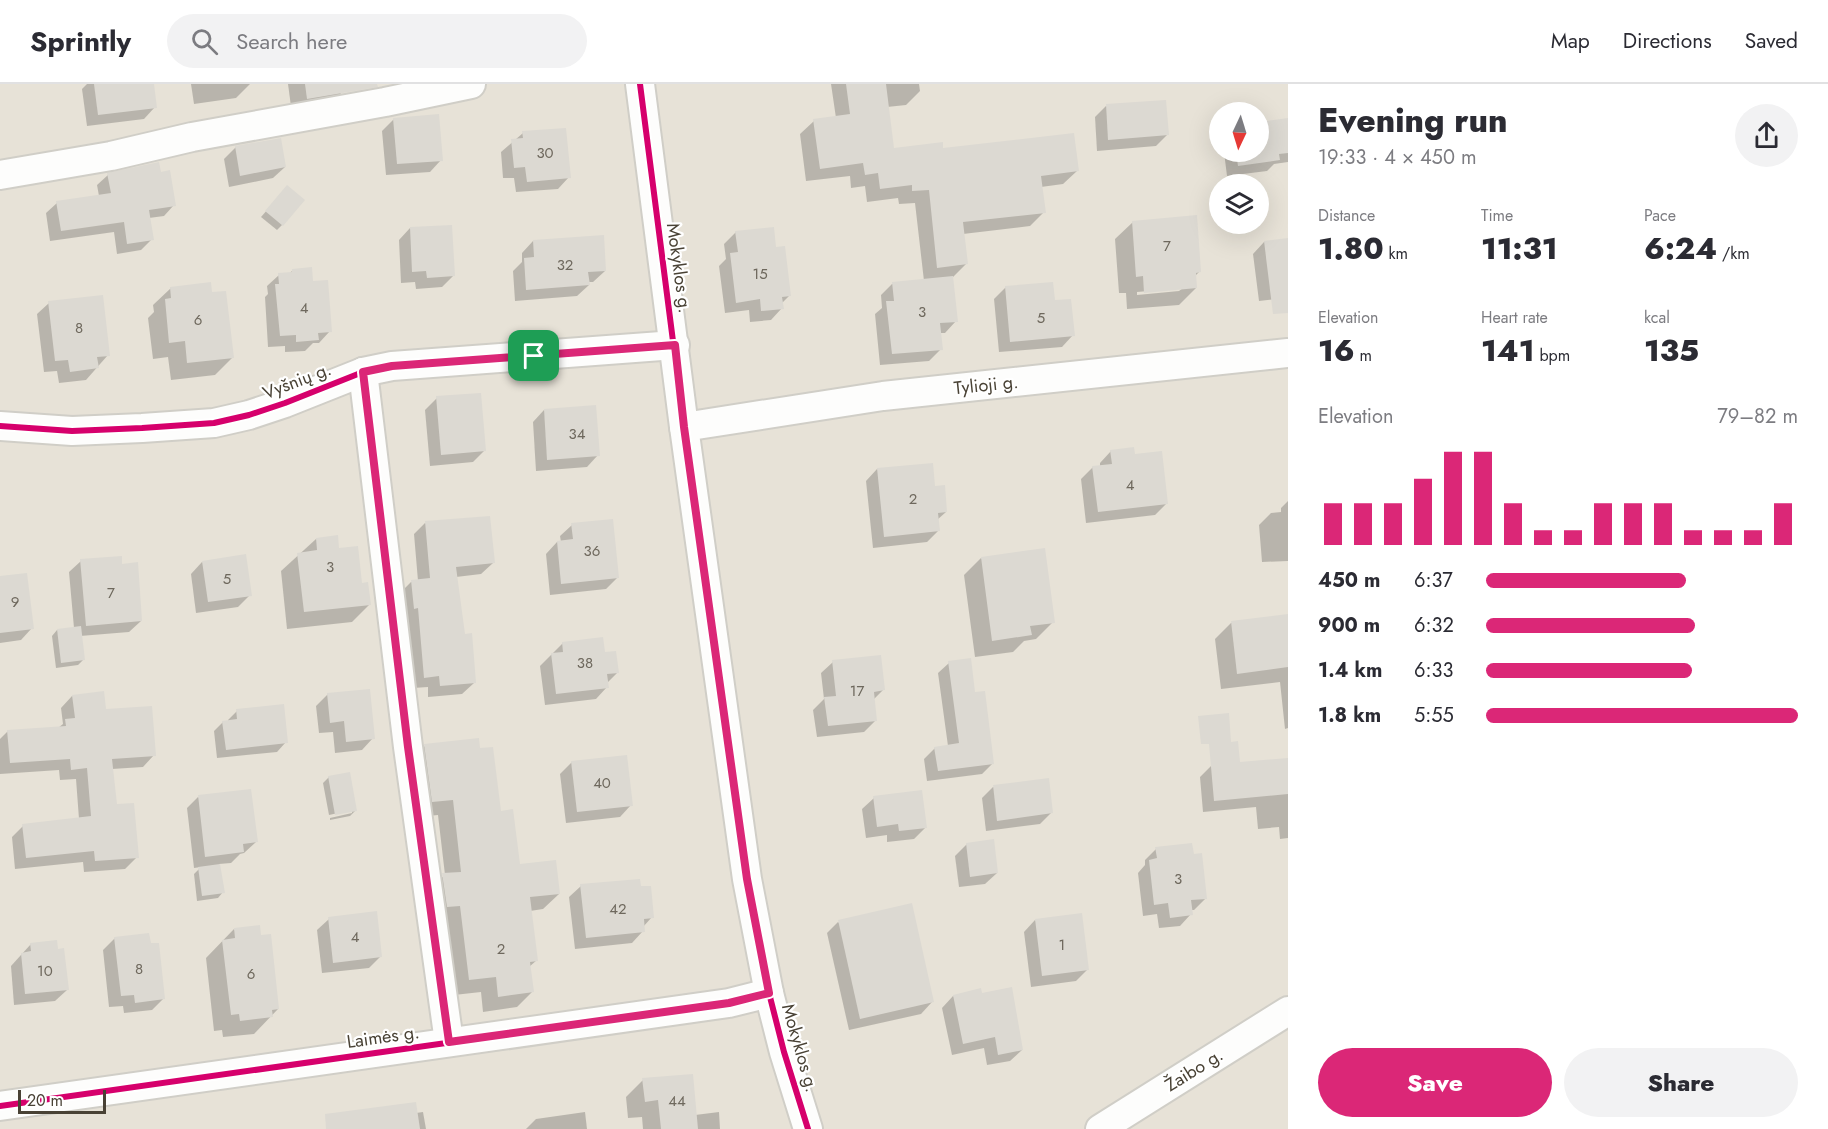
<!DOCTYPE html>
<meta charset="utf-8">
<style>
body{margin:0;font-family:Jost,sans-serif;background:#f2f2f3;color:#2b2b33;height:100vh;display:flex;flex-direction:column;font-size:22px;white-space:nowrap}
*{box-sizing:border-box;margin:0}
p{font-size:20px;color:#7c7c81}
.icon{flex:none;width:33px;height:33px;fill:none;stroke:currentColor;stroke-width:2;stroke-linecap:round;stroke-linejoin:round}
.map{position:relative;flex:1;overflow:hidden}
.drawer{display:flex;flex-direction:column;background:#fff;width:540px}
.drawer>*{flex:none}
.needle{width:39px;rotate:184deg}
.controls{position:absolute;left:1209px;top:18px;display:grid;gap:12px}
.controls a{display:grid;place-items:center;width:60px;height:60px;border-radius:50%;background:#fff;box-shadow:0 6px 24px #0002;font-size:30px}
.scale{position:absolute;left:18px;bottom:15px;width:88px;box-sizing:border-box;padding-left:6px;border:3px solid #494235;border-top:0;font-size:16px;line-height:21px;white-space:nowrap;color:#494235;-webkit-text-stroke:4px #fff;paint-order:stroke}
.pin{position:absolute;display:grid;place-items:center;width:51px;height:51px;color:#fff;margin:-26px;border-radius:12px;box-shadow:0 3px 9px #0006}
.round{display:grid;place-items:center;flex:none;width:63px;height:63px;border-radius:32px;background:#f2f2f3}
.headline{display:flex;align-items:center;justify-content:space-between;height:102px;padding:0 30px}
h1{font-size:33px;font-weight:800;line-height:45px}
.figures{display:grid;grid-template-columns:repeat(3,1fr);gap:9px;height:102px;padding:6px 30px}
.figures div{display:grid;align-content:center}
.figures b{font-size:30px;font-weight:800}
.figures small{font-size:16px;font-weight:400}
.figures p{font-size:16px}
.chart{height:168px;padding:12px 30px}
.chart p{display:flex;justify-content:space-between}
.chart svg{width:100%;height:108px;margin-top:6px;stroke:#db2777;stroke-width:6}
.primary-button{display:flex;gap:12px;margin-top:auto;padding:12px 30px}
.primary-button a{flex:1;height:69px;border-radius:36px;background:#db2777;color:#fff;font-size:24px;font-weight:800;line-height:69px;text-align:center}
.primary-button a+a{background:#f2f2f3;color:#2b2b33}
ul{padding:0 30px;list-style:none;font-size:20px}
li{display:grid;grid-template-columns:96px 72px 1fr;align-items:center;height:45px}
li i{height:15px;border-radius:8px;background:#db2777}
header{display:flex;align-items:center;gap:36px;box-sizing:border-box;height:84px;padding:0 30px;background:#fff;border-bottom:2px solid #e1e1e2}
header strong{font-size:28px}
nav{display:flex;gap:33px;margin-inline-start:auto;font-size:21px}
.search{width:420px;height:54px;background:#f2f2f3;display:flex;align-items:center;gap:15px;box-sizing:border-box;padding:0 21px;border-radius:33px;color:#7c7c81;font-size:22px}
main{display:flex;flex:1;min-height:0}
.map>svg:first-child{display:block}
</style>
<header>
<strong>Sprintly</strong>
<div class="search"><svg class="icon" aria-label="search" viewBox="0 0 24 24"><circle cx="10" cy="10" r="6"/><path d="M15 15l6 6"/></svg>Search here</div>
<nav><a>Map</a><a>Directions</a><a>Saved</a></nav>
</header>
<main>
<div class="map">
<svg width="1288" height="1045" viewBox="0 0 1288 1045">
<rect width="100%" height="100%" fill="#f2f0ea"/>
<!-- residential -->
<path fill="#e7e2d7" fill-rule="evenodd" d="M0 0H1288V1045H0ZM1220 28H1258V68H1220ZM1220 100H1258V140H1220Z"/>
<!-- shadow -->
<g fill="#0003" fill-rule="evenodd">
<path d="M87 0H152L155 23 144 35 87 42 82 5Z"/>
<path d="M191 0H250L236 14 194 20Z"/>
<path d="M288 0H341L342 8 327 24 292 30Z"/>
<path d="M831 0H919L920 7 906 21 887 23 893 65H942L1077 87 1063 100 1041 103 1044 128 1030 142 963 150 966 180 952 194 956 237 945 249H939L941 265 929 277 880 281 875 230 882 224 881 211 892 200 924 197 915 119 899 120 898 114 867 118 865 102 851 104 850 92 806 97 800 50 814 37 836 34Z"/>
<path d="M1106 22 1167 51 1156 62 1097 67 1095 33Z"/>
<path d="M394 35 441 76 430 88 386 91 382 47Z"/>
<path d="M1288 35V78L1274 80 1267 87 1227 92 1224 68H1258V40Z"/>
<path d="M523 49 569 93 558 105 516 108 514 94H503L501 68Z"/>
<path d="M236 63 285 83 273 94 229 103 224 75Z"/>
<path d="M160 89 174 121 164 132 149 134 152 155 141 166 117 170 114 148 50 157 46 129 57 119 99 112 97 101 108 91Z"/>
<path d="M282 109V141L277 146 261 133Z"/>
<path d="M1133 138 1200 187 1195 192 1196 204 1179 221 1127 225 1126 209H1119L1115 155ZM1183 204 1179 207 1137 211V208Z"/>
<path d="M410 144 453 192 442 203 416 205 415 198 401 199 399 156Z"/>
<path d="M736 148 775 165 789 212 782 219V224L771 236 750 238 749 226 725 229 719 182 726 175 724 160Z"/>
<path d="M1288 155V225L1279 227 1277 215 1259 217 1253 170 1264 158Z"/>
<path d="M533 157 605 187 593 198H588L589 201 577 212 515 217 513 187 522 178V169Z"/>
<path d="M293 186 312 199 330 247 319 259H313L305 267 285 268V262L268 263 265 213 268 210 267 202 279 191 289 190Z"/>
<path d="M1006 203 1053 218 1073 251 1062 263 999 268 994 215Z"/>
<path d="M171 204 232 274 215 291 171 296 168 273 153 275 148 234 154 228 153 221Z"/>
<path d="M49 219 108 271 86 296 59 299 57 287 44 288 37 230Z"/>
<path d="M437 314 484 367 473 378 430 382 425 326Z"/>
<path d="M544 326 598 371 587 383 536 387 533 338Z"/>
<path d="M1111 367 1133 372 1166 420 1155 431 1086 439 1081 395 1093 383H1100V379Z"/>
<path d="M877 385 934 403 946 428 937 436 938 447 927 458 873 464 866 397Z"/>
<path d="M1288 417V477L1262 478 1259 441 1271 429 1281 428V424Z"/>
<path d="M425 439 493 479 481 490 456 493 463 552 474 599 462 610 428 613V603L413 604 407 535 403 536 400 509 411 498 418 497 414 450Z"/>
<path d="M572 441 617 494 606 505 550 511 546 470 557 458H561L560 452Z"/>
<path d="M316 455 338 466 361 500 369 521 352 538 287 545 281 487Z"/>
<path d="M981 474 1053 538 1036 555 1024 557 1013 568 975 573 964 491Z"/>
<path d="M81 477 121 481 141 537 129 548 80 552 83 576 78 581 56 584 52 552 57 546 74 544 69 488Z"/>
<path d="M202 478 250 511 238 523 196 529 191 490Z"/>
<path d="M0 494 32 544 21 556 0 559Z"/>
<path d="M1288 531V644L1285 645 1280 598 1221 605 1215 555 1231 539Z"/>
<path d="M563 559 603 570 617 589 607 599V603L596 615 545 621 540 582Z"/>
<path d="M833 578 883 606 873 616 875 637 864 648 817 653 813 626 824 615 821 589Z"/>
<path d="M949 579 974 610 993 679 982 690 927 697 924 675 935 664 948 662 938 589Z"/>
<path d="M328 610 373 654 362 666 335 669 333 648 319 649 316 622Z"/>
<path d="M72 612 105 626 154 671 143 683 112 685 116 721 137 773 125 785 84 788 83 778 15 785 12 753 23 742 79 735 76 695 60 696 59 686 0 690V655L8 647 58 644 63 640 61 624Z"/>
<path d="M237 627 286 658 277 668 217 674 214 647 223 638H228V636Z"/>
<path d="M425 662 479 666 519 781 559 810 543 825 530 827 537 876 529 883 532 908 517 923 483 928 481 908 454 911 427 806 445 791 438 731 417 733 409 677Z"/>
<path d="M1288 675V754L1280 755 1279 743 1258 745 1256 723 1203 728 1200 693 1211 682Z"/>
<path d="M572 678 631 721 620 733 566 739 560 690Z"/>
<path d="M329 693 356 726 350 732 330 736V734L352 729V726L329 731 323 699Z"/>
<path d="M993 703 1052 728 1040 740 986 747 982 714Z"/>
<path d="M198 713 256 758 244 769 240 770 231 779 219 780 223 808 218 814 197 817 194 790 201 783 194 784 187 724Z"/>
<path d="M874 714 926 743 914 755 887 758V751L866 754 862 725Z"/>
<path d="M967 760 997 789 985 800 959 803 955 772Z"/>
<path d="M1156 765 1206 814 1194 826H1191V830L1180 842 1159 844 1157 830 1143 832 1138 789 1145 781V776Z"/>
<path d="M581 802 639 804 652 833 643 843V847L632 859 575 865 569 813Z"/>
<path d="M329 835 380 873 369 884 322 889 317 846Z"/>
<path d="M1035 836 1087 886 1076 897 1031 903 1024 848Z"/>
<path d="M838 838 932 918 921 930 849 946 827 849Z"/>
<path d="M234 845 278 925 254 950 223 953 222 946 214 947 206 874Z"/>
<path d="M115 854 163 915 152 926 124 929 123 922 109 923 103 866Z"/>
<path d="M31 860 67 906 55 917 14 921 11 882Z"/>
<path d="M953 912 1022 966 1010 977 987 981 984 964 952 971 942 924Z"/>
<path d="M643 996 695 1031 719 1028 720 1045H643L642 1033 628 1034 626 1013Z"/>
<path d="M423 1028 426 1045H355L416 1029Z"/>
<path d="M585 1028 587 1045H526L536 1035Z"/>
</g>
<!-- building -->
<g fill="#dcd9d2">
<path d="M94 0H154L157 24 98 31Z"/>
<path d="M305 0H377L378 3 307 15Z"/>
<path d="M846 0H886L894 64 943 58V64L1074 49 1079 87 1041 92 1046 129 963 138 968 180 937 184 929 106 912 107V101L880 105 878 89 865 91 863 79 820 85 813 35 850 30Z"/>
<path d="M1166 16 1169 51 1108 56 1106 20Z"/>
<path d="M439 30 443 77 397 80 393 34Z"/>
<path d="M1288 34V69L1279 70 1280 76 1238 82 1236 68H1258V38Z"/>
<path d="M566 44 571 94 527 98 525 83 514 84 511 55 523 54 522 47Z"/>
<path d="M281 54 286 83 240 92 235 62Z"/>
<path d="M159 78 161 88 170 86 176 122 149 126 154 156 127 160 124 138 61 147 56 117 111 109 107 89Z"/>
<path d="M287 101 305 116 283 142 265 127Z"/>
<path d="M1197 131 1201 188 1196 189 1197 204 1144 209 1143 192 1136 193 1132 137Z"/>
<path d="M452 141 455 192 427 194 426 187 412 188 410 143Z"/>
<path d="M774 143 776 163 785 162 791 212 782 213 784 225 761 227 760 215 736 219 730 169 738 168 735 147Z"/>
<path d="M604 151 606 187 588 188 590 201 526 206 524 174 534 173 533 156Z"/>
<path d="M1288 154V229L1273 230 1264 157Z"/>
<path d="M312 183 313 197 328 196 332 248 318 249 319 256 296 258V251L280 252 275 200H279L278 189 292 188V185Z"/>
<path d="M953 192 958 238 940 239 943 266 892 270 886 217H894L892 198Z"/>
<path d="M211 198 212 208 226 207 234 274 187 279 185 257 169 259 165 215 171 214 170 203Z"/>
<path d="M1053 198 1055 216 1071 215 1075 252 1010 258 1005 202Z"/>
<path d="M103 211 110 272 97 273 99 284 70 288 68 276 55 277 48 217Z"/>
<path d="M481 309 486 367 441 371 436 312Z"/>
<path d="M596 321 600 372 547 376 544 325Z"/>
<path d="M1134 363 1135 370 1162 367 1168 420 1098 428 1092 382 1112 380 1110 366Z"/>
<path d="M933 379 935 402 945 401 947 428 938 429 940 447 884 453 877 384Z"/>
<path d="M490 432 495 479 456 483 465 550 472 549 476 599 440 602 439 592 424 594 418 524 414 525 411 496 430 494 425 437Z"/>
<path d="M613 435 619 494 561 500 557 457 573 455 571 439Z"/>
<path d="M338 451 339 464 358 462 362 499 368 498 371 521 304 528 297 469 317 466 316 454Z"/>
<path d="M1045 464 1055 539 1030 542 1032 551 992 557 981 473Z"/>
<path d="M246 470 252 512 208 518 202 477Z"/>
<path d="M122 472V480L138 478 142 537 86 542 80 475Z"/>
<path d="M27 489 34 545 0 549V492Z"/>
<path d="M1288 530V583L1237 590 1231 537Z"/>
<path d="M81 542 85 576 61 579 57 545Z"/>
<path d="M603 553 605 568 616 567 619 589 607 590 609 604 556 610 551 569 563 568 562 558Z"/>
<path d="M881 571 885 606 874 608 877 637 828 642 824 613 836 612 832 576Z"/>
<path d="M971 574 975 608 985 607 994 680 938 687 934 663 959 659 948 577Z"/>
<path d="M370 605 375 655 346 658 344 637 330 639 327 609Z"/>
<path d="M104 607 106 625 152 622 156 672 112 675 117 720 134 719 139 774 95 777 94 767 26 774 22 740 91 732 87 684 71 686 70 675 10 679 7 646 66 642 65 635 75 634 72 611Z"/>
<path d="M284 620 288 659 226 666 222 637 237 635 236 625Z"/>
<path d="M1229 629 1231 658 1238 657 1240 678 1288 674V710L1214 717 1209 660H1201L1198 632Z"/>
<path d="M479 654 480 664 493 663 501 727 513 725 520 780 556 776 560 810 530 813 538 877 530 878 534 908 498 913 496 893 469 896 460 822 447 823 442 789 461 788 453 716 432 718 424 660Z"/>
<path d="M627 671 633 722 577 728 571 677Z"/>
<path d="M350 688 357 727 335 731 328 692Z"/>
<path d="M1049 694 1053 729 997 737 993 701Z"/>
<path d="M251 705 258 758 243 760 244 768 205 773 198 711Z"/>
<path d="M922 706 927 744 899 747 898 740 877 743 873 712Z"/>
<path d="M994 755 998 789 970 793 966 759Z"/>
<path d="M1192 759 1194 770 1202 769 1207 815 1191 816 1193 831 1170 834 1168 819 1154 821 1149 776 1157 774 1155 763Z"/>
<path d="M220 780 225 809 202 812 198 783Z"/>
<path d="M640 795 641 802H651L654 834 644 835 645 848 586 854 580 800Z"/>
<path d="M912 819 934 918 860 935 838 836Z"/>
<path d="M377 827 382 873 333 879 328 833Z"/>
<path d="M1082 829 1089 886 1042 892 1035 835Z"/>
<path d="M260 841 261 851 271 850 279 925 272 926 273 933 240 937 239 930 231 931 222 856 235 854 234 844Z"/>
<path d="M149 849 151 859H159L165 915 135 919 134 911 121 912 114 853Z"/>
<path d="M57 856 58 865 64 864 69 906 25 910 21 869 31 867 30 859Z"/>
<path d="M1012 903 1023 966 998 971 995 953 963 960 953 911 981 904 982 909Z"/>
<path d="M693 990 698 1045H661L658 1016 645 1018 642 994Z"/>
<path d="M416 1018 420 1045H326L325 1030Z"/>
</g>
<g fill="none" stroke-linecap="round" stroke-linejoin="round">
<defs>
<g id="street">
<path d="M640 0 684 343 747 795 769 909 784 968 808 1045"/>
<path d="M0 91 111 72 192 53 385 18 471 0"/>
<path d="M363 288 408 663 449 958"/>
<path d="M0 342 72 347 142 344 214 339 249 331 285 319 363 288 392 282 675 261"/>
<path d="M684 343 883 312 1288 269"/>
<path d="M0 1022 729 919 769 909"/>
<path d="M1100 1045 1288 927"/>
</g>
</defs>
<!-- street casing -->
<use href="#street" stroke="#d0cec7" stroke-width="32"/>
<!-- street -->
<use href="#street" stroke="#fdfdfc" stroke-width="28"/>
<defs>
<g id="cycleway">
<path d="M640 0 684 343 747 795 769 909 784 968 808 1045"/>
<path d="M0 342 72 347 142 344 214 339 249 331 285 319 363 288 392 282 675 261"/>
<path d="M0 1022 729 919 769 909"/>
</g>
</defs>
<!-- cycleway casing -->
<use href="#cycleway" stroke="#fff" stroke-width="10"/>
<!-- cycleway -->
<use href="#cycleway" stroke="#d6006c" stroke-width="6"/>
</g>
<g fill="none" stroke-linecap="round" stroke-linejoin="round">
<defs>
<path id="route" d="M675 261 684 343 747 795 769 909 729 919 449 958 408 663 363 288 392 282Z"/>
</defs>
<!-- route casing -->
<use href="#route" stroke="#fff" stroke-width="12"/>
<!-- route -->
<use href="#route" stroke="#db2777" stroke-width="8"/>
</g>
<g text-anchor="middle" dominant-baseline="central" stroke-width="4.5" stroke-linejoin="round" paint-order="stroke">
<!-- number labels -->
<g font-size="15" fill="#6e685d">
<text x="545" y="69">30</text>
<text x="1167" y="162">7</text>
<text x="565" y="181">32</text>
<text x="760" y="190">15</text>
<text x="304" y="224">4</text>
<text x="922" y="228">3</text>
<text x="1041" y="234">5</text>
<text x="198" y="236">6</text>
<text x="79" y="244">8</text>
<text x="577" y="350">34</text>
<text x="1130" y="401">4</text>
<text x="913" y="415">2</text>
<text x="592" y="467">36</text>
<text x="330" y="483">3</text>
<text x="227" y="495">5</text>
<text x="111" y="509">7</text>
<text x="15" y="518">9</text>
<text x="585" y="579">38</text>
<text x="857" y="607">17</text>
<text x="602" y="699">40</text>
<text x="1178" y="795">3</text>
<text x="618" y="825">42</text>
<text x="355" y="853">4</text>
<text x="1062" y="861">1</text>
<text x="501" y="865">2</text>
<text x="139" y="885">8</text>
<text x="45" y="887">10</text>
<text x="251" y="890">6</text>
<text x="677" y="1017">44</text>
</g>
<!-- street labels -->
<g font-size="18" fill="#494235" stroke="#fff">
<text transform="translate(679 184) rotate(82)">Mokyklos g.</text>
<text transform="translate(297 297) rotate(-21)">Vyšnių g.</text>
<text transform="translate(986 301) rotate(-6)">Tylioji g.</text>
<text transform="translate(383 953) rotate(-8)">Laimės g.</text>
<text transform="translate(800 964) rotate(74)">Mokyklos g.</text>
<text transform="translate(1194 986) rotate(-32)">Žaibo g.</text>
</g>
</g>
</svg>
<div class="controls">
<a><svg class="needle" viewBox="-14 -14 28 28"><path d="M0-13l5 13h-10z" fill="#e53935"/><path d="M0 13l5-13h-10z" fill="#7c7c81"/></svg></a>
<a><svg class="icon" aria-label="layers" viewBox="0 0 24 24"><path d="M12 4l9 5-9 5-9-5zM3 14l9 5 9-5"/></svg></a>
</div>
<div class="scale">20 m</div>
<div class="pin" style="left:534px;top:272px;background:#1e9e55"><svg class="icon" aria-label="arrive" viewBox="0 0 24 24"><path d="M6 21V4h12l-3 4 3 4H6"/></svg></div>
</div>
<section class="drawer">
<div class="headline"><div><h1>Evening run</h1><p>19:33 · 4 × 450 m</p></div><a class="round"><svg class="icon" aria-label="share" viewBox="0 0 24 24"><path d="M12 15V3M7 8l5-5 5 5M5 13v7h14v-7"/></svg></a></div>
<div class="figures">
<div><p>Distance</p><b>1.80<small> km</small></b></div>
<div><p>Time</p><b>11:31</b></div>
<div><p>Pace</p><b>6:24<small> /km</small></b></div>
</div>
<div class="figures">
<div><p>Elevation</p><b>16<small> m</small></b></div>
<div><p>Heart rate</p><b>141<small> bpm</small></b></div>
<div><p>kcal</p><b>135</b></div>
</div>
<div class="chart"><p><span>Elevation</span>79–82 m</p>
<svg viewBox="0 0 160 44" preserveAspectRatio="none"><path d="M5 44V27M15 44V27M25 44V27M35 44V17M45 44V6M55 44V6M65 44V27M75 44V38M85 44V38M95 44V27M105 44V27M115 44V27M125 44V38M135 44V38M145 44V38M155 44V27"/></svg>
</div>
<ul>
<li><b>450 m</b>6:37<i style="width:64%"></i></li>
<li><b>900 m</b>6:32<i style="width:67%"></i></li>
<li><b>1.4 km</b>6:33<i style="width:66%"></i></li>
<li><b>1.8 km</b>5:55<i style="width:100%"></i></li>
</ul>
<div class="primary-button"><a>Save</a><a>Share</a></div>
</section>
</main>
